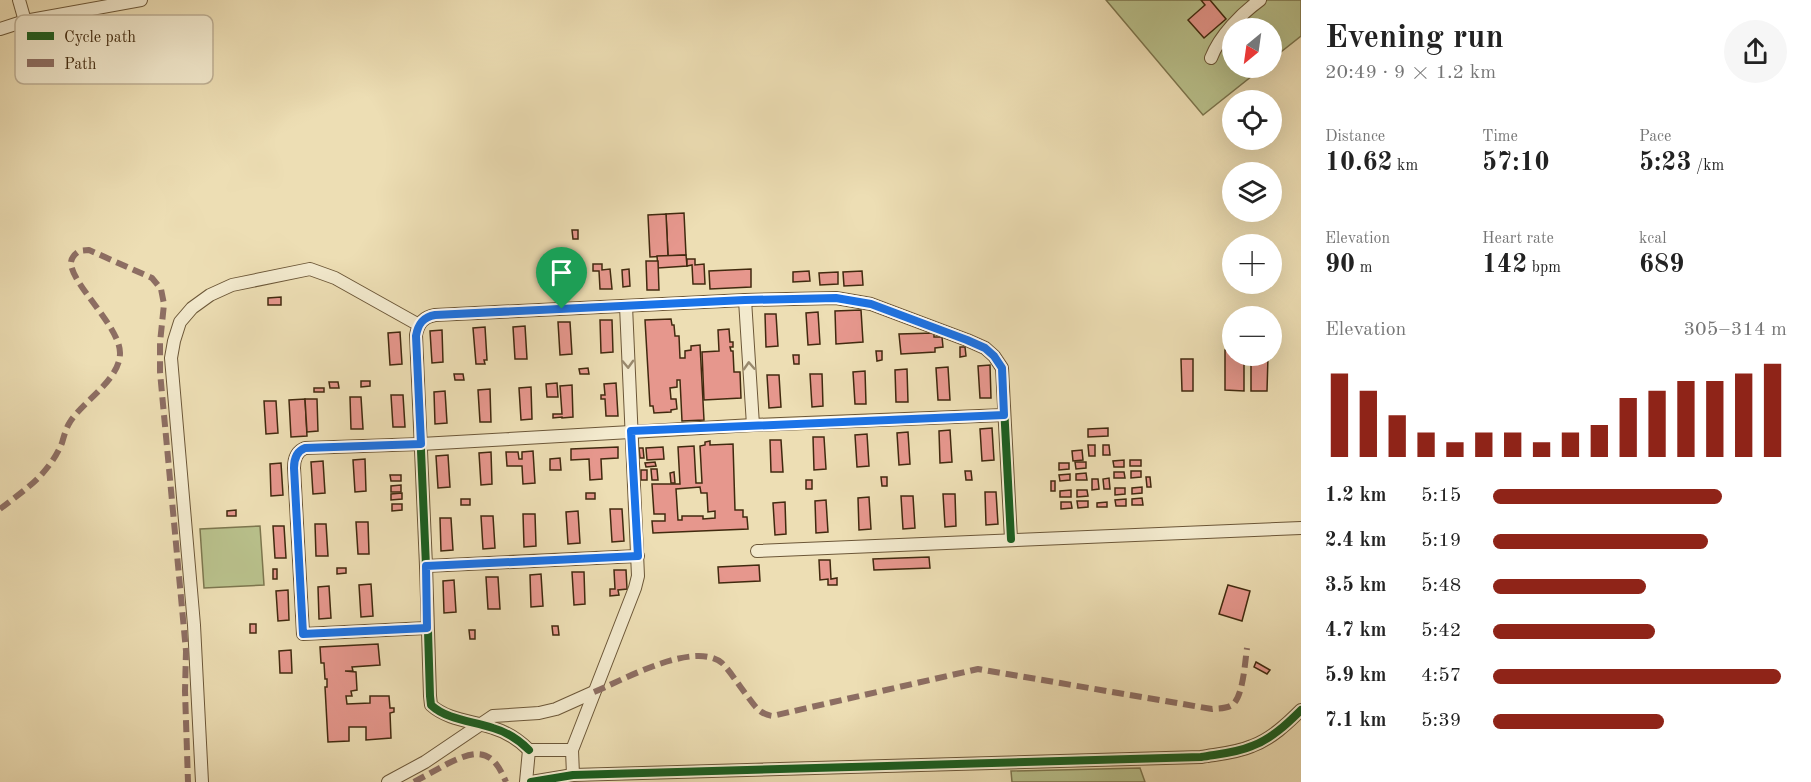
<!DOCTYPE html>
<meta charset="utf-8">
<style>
body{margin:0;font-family:"Old Standard TT",serif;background:#f6f6f6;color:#222;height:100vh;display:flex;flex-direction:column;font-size:22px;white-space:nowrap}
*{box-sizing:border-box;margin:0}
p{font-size:20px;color:#767676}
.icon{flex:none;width:33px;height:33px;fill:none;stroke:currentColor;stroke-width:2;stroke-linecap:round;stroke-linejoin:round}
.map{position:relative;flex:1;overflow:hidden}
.panel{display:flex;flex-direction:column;background:#fff;width:510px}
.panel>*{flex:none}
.needle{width:39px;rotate:209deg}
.controls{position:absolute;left:1222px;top:18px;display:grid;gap:12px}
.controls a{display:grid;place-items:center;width:60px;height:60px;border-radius:50%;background:#fff;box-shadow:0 6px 24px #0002;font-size:30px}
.pin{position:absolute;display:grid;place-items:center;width:51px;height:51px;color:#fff;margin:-62px -26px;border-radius:50% 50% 50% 0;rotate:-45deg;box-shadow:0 0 6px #0007}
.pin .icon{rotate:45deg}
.round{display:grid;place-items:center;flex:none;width:63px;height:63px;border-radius:32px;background:#f6f6f6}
.headline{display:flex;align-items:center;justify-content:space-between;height:102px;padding:0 24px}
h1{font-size:33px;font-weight:700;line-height:45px}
.stats{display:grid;grid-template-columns:repeat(3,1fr);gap:9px;height:102px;padding:6px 24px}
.stats div{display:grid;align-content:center}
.stats b{font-size:26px;font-weight:700}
.stats small{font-size:16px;font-weight:400}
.stats p{font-size:16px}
.chart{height:168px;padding:12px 24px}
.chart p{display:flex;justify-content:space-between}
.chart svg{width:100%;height:108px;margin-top:6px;stroke:#8f2418;stroke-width:6}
ul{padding:0 24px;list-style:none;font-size:20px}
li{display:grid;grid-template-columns:96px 72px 1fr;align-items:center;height:45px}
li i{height:15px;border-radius:8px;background:#8f2418}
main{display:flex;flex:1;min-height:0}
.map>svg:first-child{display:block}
</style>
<main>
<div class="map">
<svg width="1301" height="782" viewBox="0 0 1301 782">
<rect width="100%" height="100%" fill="#eddeb4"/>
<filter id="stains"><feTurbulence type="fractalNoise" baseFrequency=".00333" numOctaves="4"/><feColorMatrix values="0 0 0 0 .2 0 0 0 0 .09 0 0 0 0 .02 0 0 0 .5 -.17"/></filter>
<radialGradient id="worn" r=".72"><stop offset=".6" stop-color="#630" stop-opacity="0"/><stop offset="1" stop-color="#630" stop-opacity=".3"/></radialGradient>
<!-- green -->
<g fill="#b9c18c" stroke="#7d764e" stroke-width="1.5">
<path d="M1106 0H1301V36L1272 59V28H1233V68H1262L1203 115Z"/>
<path d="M260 526 264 585 204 588 200 529Z"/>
<path d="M1140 768 1145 782H1012L1011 771Z"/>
</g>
<!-- building -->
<g fill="#e6978d" stroke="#412a0f" stroke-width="1.5" fill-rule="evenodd">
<path d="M1201 0H1210L1226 19 1204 38 1188 20 1205 5Z"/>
<path d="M684 213 686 255 668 256 666 214Z"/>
<path d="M666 214 668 256 650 257 648 215Z"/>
<path d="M572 230H578V239H573Z"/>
<path d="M686 255 687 266 658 268 657 256Z"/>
<path d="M687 259H695V265L704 264 705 284H693L692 265 687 266Z"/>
<path d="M646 261H658L659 290H647Z"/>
<path d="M593 264H602V270L610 269 612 289H600L599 271H593Z"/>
<path d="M629 269 630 286 623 287 622 270Z"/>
<path d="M751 269V287L710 289 709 271Z"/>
<path d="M809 271 810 281 793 282V272Z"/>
<path d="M862 271 863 285 844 286 843 272Z"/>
<path d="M838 272V284L820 285 819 273Z"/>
<path d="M575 282 576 290H563L562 283Z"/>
<path d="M281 297V305H268V298Z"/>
<path d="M861 310 863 342 836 344 835 311Z"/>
<path d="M818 312 820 344 808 345 806 313Z"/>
<path d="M765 314H776L778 346 766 347Z"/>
<path d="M671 319 672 325H674L675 336H679L680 358H685V351L691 350V346L700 345 704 420 682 421 680 380H677V387L670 388 671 399H676L677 409 671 410V412L654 413 653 406H650L645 320Z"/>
<path d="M600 320H612L613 352 601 353Z"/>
<path d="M558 322H570L572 354 560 355Z"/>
<path d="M525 326 527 359H515L513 327Z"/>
<path d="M485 327 487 360H484L485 364H476L473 328Z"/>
<path d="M729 329 730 342H733V347H730L731 351H733L734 372H740L741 398 704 400 702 352 719 351 718 330Z"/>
<path d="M442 330 443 362 432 363 430 331Z"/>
<path d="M400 332 402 364 390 365 388 333Z"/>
<path d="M934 333V337H942L943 347 935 348V352L901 354 899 334Z"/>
<path d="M960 347H965L966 356 960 357Z"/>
<path d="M1225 350H1233V356H1244V391L1225 390Z"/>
<path d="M876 351H882V360L877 361Z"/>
<path d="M793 355H799V364H794Z"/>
<path d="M1251 356H1268L1267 391H1251Z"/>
<path d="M1181 359H1193V391H1182Z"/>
<path d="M990 365 991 398H980L978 366Z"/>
<path d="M948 367 950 400H938L936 368Z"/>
<path d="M588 368 589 374H580L579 369Z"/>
<path d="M907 369 908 402H896L895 370Z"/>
<path d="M865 371 866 404H855L853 372Z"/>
<path d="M454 374H463L464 380H455Z"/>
<path d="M810 374H822L823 406 812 407Z"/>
<path d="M767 375H779L781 407 769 408Z"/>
<path d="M361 381H370V386L361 387Z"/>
<path d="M329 382H338L339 388H330Z"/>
<path d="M557 383 558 397H547L546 384Z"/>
<path d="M616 383 618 416H606L605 399H601V395H605L604 384Z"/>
<path d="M572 385 573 417 562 418V417L553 418V414H562L560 386Z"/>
<path d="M531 387 532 419 521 420 519 388Z"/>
<rect x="314" y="388" width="10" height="4"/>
<path d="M490 389 491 422H480L478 390Z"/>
<path d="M445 391 447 423 435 424 434 392Z"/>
<path d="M391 395H403L405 427H393Z"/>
<path d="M350 397H361L363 429H351Z"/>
<path d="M305 399 307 436 291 437 289 400Z"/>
<path d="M305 399H317L318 431 307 432Z"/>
<path d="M264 401H276L278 433 266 434Z"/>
<path d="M992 428 994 460 982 461 980 429Z"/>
<path d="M1108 428V436L1088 437V429Z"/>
<path d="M950 430 952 462 940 463 939 431Z"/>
<path d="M908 432 910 464 899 465 897 433Z"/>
<path d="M867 434 869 466 857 467 855 435Z"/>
<path d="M813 437H824L826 469 814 470Z"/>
<path d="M770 440H781L783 472H771Z"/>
<path d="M710 441V445L733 444 735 510H743V517H747L748 529 653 533 652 521H665V514H654L652 484H680L678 447 694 446 696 483H702L700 446 705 445V442ZM700 487 701 493H707L708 512 715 511V518L703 519V516H682V520H678L676 489Z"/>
<path d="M1088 445H1095V456H1089Z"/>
<path d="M1103 445H1109L1110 455H1103Z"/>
<path d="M618 447V458L601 459 602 479 590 480 589 459 571 460V449Z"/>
<path d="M663 447 664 459 647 460 646 448Z"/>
<path d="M639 448H643L644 458H640Z"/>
<path d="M1082 450 1083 460 1073 461 1072 451Z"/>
<path d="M533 451 535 483 523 484 522 466H507L506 452H518L519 459H522V452Z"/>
<path d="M491 452 492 484 481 485 479 453Z"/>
<path d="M448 455 450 487 438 488 436 456Z"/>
<path d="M560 458 561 470H550V459Z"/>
<path d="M365 459 366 491 355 492 353 460Z"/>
<path d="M1124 460V467H1114L1113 461Z"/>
<rect x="1130" y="460" width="11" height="6"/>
<path d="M323 461 325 493 313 494 311 462Z"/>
<path d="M655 462 656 466 646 467 645 463Z"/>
<path d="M1075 462H1086V468L1076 469Z"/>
<path d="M281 463 283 495 271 496 270 464Z"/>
<path d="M1059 463H1069V469L1059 470Z"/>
<path d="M651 469H657L658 480H652Z"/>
<rect x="641" y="470" width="6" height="10"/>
<path d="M965 471H971L972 480H966Z"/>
<path d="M1131 471H1141V477L1131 478Z"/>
<path d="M674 472 675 483H671L670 473Z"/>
<path d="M1114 472H1124L1125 478H1114Z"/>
<path d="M1086 473 1087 480H1076V474Z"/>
<path d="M1070 474V480L1060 481 1059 475Z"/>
<path d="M390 475H401V481H391Z"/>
<path d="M881 477H887V486H882Z"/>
<path d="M1146 477H1150L1151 487H1147Z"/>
<path d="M1109 478 1110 489H1104L1103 479Z"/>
<path d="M1092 479H1098L1099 489 1092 490Z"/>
<rect x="806" y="480" width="6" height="9"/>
<rect x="1051" y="481" width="4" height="10"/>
<path d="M401 485V492H391V486Z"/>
<path d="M1142 487V493L1132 494V488Z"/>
<path d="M1115 488H1125V494L1115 495Z"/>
<path d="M1071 490V497H1060V491Z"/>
<path d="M1077 490H1087L1088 496 1077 497Z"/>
<path d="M985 492H996L998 524 986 525Z"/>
<path d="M402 493V499L391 500V494Z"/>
<rect x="586" y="493" width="9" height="6"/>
<path d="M943 494H955L956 526 945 527Z"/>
<path d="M901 496H913L915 528 903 529Z"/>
<path d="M869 497 871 529 859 530 858 498Z"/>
<path d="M1142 498 1143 505H1132V499Z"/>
<rect x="461" y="499" width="9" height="6"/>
<path d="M1126 499V506H1116L1115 500Z"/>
<path d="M826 500 828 532 816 533 815 501Z"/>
<path d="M1077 501H1088V507L1078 508Z"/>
<path d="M785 502 786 534 775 535 773 503Z"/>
<path d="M1061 502H1071L1072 508 1061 509Z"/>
<path d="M1107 502V507H1097V503Z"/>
<path d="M392 504H402V510L392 511Z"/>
<path d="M610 509H622L624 541 612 542Z"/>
<path d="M236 510V516H227V511Z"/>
<path d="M578 511 580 543 568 544 566 512Z"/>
<path d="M523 514H535L536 546 524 547Z"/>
<path d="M481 516H493L495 548 483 549Z"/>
<path d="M440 518H451L453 550 441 551Z"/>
<path d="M356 522H368L369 554H358Z"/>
<path d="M315 524H326L328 556H316Z"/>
<path d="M273 526H284L286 558H275Z"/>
<path d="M929 557 930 568 874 570 873 559Z"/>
<path d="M819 560H830L831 579 837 578V585H828V579L820 580Z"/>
<path d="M759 565 760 581 719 583 718 567Z"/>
<path d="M337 568H346V573L337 574Z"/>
<rect x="273" y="569" width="4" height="10"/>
<path d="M614 570H626L627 589 618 590 619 595 610 596V589H615Z"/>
<path d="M572 572H584L585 604 574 605Z"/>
<path d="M541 574 543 606 531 607 530 575Z"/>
<path d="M486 577H498L500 609H488Z"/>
<path d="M454 580 456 612 444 613 443 581Z"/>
<path d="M371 584 373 616 361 617 359 585Z"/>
<path d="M1228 585 1250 591 1242 621 1219 614Z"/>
<path d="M329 586 331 618 319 619 318 587Z"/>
<path d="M288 590 289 620 278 621 276 591Z"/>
<rect x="250" y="624" width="6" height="9"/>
<path d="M552 626H558L559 635H553Z"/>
<path d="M469 630H475V639H470Z"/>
<path d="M378 644 380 665 352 667 353 671H345L356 672 357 690 351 691 352 696H346L347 704 370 703V696H389L390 708H394V712L390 713 391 738 366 740V727H349V741L328 742 325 687H327V679H325L324 663H321L320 647Z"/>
<path d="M291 650 292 673H280L279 651Z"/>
<path d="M1256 662 1270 670 1267 674 1254 667Z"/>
</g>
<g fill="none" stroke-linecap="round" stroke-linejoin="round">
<defs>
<g id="minor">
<path d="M19 0 25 21"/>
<path d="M0 29 25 21 141 0"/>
<path d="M1211 58C1220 35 1241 14 1260 0"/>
<path d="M745 300 753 425"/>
<path d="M757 551 1301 528"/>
<path d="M426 566 638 556"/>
<path d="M427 628 303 634 294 468C294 459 297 451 305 448L421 444 753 425 1004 415"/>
<path d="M529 750C519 740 507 732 493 728 473 721 447 720 431 705L430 696 426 566 416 335C418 324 423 317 435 315L745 300 836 298 871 304 967 340 985 348 994 356 1002 368 1011 539"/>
<path d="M572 750 635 588 638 576 626 306"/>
<path d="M202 782 194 625 171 358 174 341 180 322 192 308 210 295 232 285 310 269 335 278 419 325"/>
<path d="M388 782 425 762 493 716 539 713 556 709 594 692"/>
<path d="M526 782 529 750H572L573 775"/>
<path d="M531 782 573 775 1201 757C1218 754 1236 753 1252 746 1271 739 1287 724 1301 710"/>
</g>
</defs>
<!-- minor casing -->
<use href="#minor" stroke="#6c5738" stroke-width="14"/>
<!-- minor -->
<use href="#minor" stroke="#f3eace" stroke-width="12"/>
<!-- quiet -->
<g stroke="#8d6e63" stroke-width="6" stroke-dasharray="12 6" stroke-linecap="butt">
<path d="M0 509C14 498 30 487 42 474 50 465 57 455 62 443 64 436 66 428 70 422 83 401 120 380 120 353 120 326 70 283 71 262 72 256 75 254 79 251L89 250 152 278 161 289 164 304 160 343V372L186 651 185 691 188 782"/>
<path d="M594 692C623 680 694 640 722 663 730 671 738 684 745 693 753 703 758 714 772 716L978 669 1212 709C1219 708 1226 709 1232 705 1243 698 1245 662 1247 648"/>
<path d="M414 782C425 776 436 770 447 764 477 749 492 748 506 782"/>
</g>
<defs>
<g id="cycleway">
<path d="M529 750C519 740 507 732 493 728 473 721 447 720 431 705L430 696 426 566 416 335C418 324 423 317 435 315L745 300 836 298 871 304 967 340 985 348 994 356 1002 368 1011 539"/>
<path d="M531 782 573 775 1201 757C1218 754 1236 753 1252 746 1271 739 1287 724 1301 710"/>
</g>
</defs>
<!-- cycleway casing -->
<use href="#cycleway" stroke="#f3eace" stroke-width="11"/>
<!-- cycleway -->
<use href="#cycleway" stroke="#1b5e20" stroke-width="8"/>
</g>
<!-- one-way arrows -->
<defs><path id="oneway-chevron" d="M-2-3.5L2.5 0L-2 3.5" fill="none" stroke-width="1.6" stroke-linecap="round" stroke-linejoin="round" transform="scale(1.5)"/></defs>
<g stroke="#9a8a6e">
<use href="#oneway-chevron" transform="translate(628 364) rotate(88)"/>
<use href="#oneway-chevron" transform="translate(749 366) rotate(-93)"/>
</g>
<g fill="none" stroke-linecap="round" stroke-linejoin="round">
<defs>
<path id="route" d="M836 298 871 304 967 340 985 348 994 356 1002 368 1004 415 631 431 638 556 426 566 427 628 303 634 294 468C294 459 297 451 305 448L421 444 416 336C418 324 423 317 435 315L745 300Z"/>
</defs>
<!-- route casing -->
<use href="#route" stroke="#fff" stroke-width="12"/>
<!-- route -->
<use href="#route" stroke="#1a73e8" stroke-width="8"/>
</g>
<!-- legend -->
<rect x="15" y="15" width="198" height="69" rx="9" fill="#f3eace" stroke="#beb095" stroke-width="1.5"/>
<rect x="27" y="32" width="27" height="8" fill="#1b5e20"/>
<rect x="27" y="59" width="27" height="8" fill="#8d6e63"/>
<g font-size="16" fill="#412a0f">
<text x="64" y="42">Cycle path</text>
<text x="64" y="69">Path</text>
</g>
<rect width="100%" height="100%" filter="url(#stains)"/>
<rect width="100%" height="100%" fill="url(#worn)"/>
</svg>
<div class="controls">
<a><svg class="needle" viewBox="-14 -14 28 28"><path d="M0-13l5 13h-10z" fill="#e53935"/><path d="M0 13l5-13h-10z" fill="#767676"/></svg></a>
<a><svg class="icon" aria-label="locate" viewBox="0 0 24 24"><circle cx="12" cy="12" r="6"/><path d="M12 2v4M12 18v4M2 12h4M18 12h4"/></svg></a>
<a><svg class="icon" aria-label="layers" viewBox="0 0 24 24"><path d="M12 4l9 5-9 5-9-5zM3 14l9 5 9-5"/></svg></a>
<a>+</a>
<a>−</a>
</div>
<div class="pin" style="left:562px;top:309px;background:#1e9e55"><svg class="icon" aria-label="arrive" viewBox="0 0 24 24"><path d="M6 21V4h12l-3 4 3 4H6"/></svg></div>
</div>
<section class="panel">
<div class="headline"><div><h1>Evening run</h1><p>20:49 · 9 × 1.2 km</p></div><a class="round"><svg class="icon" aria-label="share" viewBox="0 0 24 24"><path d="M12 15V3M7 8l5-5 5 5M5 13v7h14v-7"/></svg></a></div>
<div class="stats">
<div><p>Distance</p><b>10.62<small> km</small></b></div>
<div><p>Time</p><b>57:10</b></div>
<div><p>Pace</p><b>5:23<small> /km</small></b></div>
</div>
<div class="stats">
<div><p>Elevation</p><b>90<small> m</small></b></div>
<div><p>Heart rate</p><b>142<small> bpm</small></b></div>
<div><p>kcal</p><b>689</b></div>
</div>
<div class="chart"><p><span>Elevation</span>305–314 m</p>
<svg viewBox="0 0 160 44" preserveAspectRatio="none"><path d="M5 44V10M15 44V17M25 44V27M35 44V34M45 44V38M55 44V34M65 44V34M75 44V38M85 44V34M95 44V31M105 44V20M115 44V17M125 44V13M135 44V13M145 44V10M155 44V6"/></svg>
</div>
<ul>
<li><b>1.2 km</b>5:15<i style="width:78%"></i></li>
<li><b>2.4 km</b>5:19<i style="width:73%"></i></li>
<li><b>3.5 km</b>5:48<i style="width:52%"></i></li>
<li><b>4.7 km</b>5:42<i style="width:55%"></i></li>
<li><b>5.9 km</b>4:57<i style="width:98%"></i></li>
<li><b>7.1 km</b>5:39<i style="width:58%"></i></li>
</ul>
</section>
</main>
